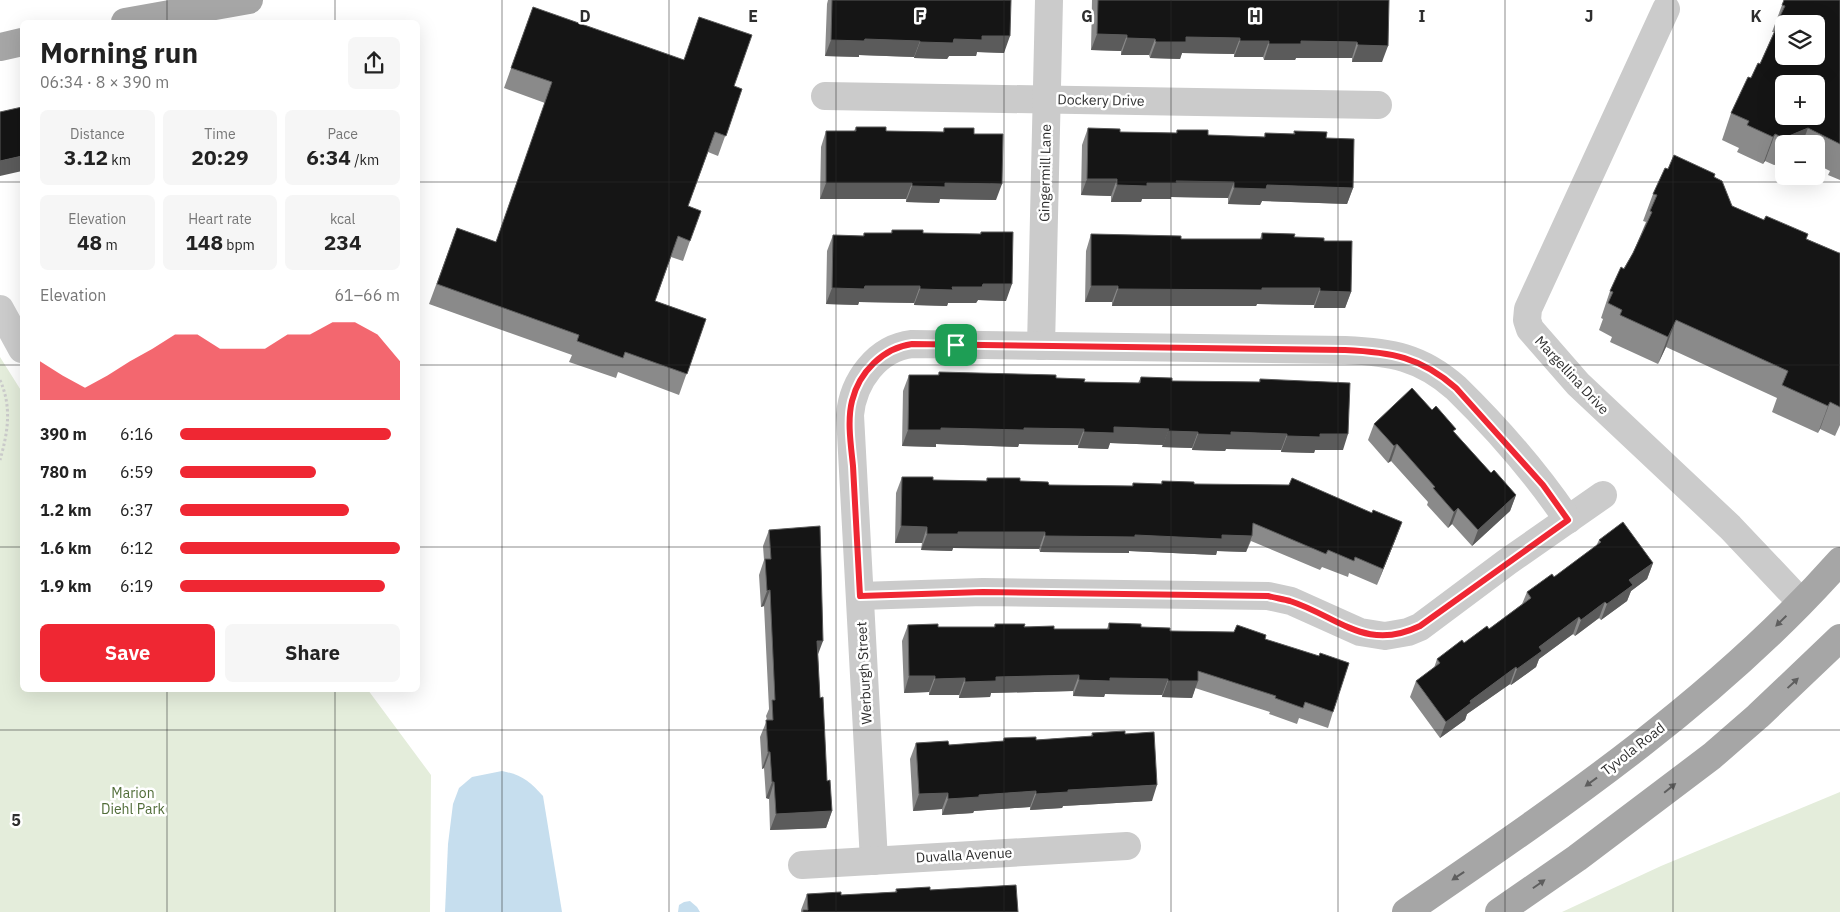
<!DOCTYPE html>
<meta charset="utf-8">
<style>
body{margin:0;font-family:"IBM Plex Sans",sans-serif;background:#f6f6f6;color:#222;height:100vh;display:flex;flex-direction:column;font-size:19px;white-space:nowrap}
*{box-sizing:border-box;margin:0}
p{font-size:16px;color:#767676}
.icon{flex:none;width:28px;height:28px;fill:none;stroke:currentColor;stroke-width:2;stroke-linecap:round;stroke-linejoin:round}
.map{position:relative;flex:1;overflow:hidden}
.side{position:absolute;left:20px;top:20px;width:400px;height:672px;display:flex;flex-direction:column;background:#fff;border-radius:8px;box-shadow:0 5px 20px #0002}
.side>*{flex:none}
.fabs{position:absolute;left:1775px;top:15px;display:grid;gap:10px}
.fabs a{display:grid;place-items:center;width:50px;height:50px;border-radius:8px;background:#fff;box-shadow:0 5px 20px #0002;font-size:25px}
.pin{position:absolute;display:grid;place-items:center;width:42px;height:42px;color:#fff;margin:-21px;border-radius:10px;box-shadow:0 2px 8px #0006}
.round{display:grid;place-items:center;flex:none;width:52px;height:52px;border-radius:8px;background:#f6f6f6}
.overview{display:flex;align-items:center;justify-content:space-between;height:85px;padding:0 20px}
h1{font-size:28px;font-weight:700;line-height:38px}
.figures{display:grid;grid-template-columns:repeat(3,1fr);gap:8px;height:85px;padding:5px 20px}
.figures div{display:grid;align-content:center;border-radius:8px;background:#f6f6f6;text-align:center}
.figures b{font-size:21px;font-weight:700}
.figures small{font-size:14px;font-weight:400}
.figures p{font-size:14px}
.chart{height:140px;padding:10px 20px}
.chart p{display:flex;justify-content:space-between}
.chart svg{width:100%;height:90px;margin-top:5px;fill:#ef2733;opacity:.7}
.cta{display:flex;gap:10px;margin-top:auto;padding:10px 20px}
.cta a{flex:1;height:58px;border-radius:8px;background:#ef2733;color:#fff;font-size:20px;font-weight:700;line-height:58px;text-align:center}
.cta a+a{background:#f6f6f6;color:#222}
ul{padding:0 20px;list-style:none;font-size:16px}
li{display:grid;grid-template-columns:80px 60px 1fr;align-items:center;height:38px}
li i{height:12px;border-radius:6px;background:#ef2733}
.map>svg:first-child{display:block}
</style>
<div class="map">
<svg width="1840" height="912" viewBox="0 0 1840 912">
<rect width="100%" height="100%" fill="#fff"/>
<!-- green -->
<g fill="#e4eddb">
<path d="M0 357 22 392V690H368L431 775 430 912H0Z"/>
<path d="M1840 792V912H1562L1661 866Z"/>
</g>
<!-- water -->
<g fill="#c6deee">
<path d="M502 771C522 775 529 781 543 796L562 912H445L448 844 453 804 459 788 472 777Z"/>
<path d="M690 901 697 907 700 912H678L679 905 684 902Z"/>
</g>
<g fill="none" stroke-linecap="round" stroke-linejoin="round">
<!-- path -->
<path stroke="#cbcbcb" stroke-width="3" stroke-dasharray="2.5 2.5" stroke-linecap="butt" d="M0 380C12 407 8 432 0 460"/>
<!-- minor -->
<g stroke="#cbcbcb" stroke-width="28">
<path d="M1666 9 1528 309 1527 320 1530 329 1578 384 1730 527 1801 602"/>
<path d="M825 96 1378 105"/>
<path d="M0 309 22 349"/>
<path d="M1041 346 1049 0"/>
<path d="M860 596 983 592 1268 596 1291 601 1360 632 1385 636 1408 632 1420 627 1507 562 1603 495"/>
<path d="M874 861 850 415C853 381 877 348 912 344L1345 350C1391 352 1421 357 1456 388 1497 428 1536 473 1568 520"/>
<path d="M802 865 1127 846"/>
</g>
<!-- major -->
<g stroke="#a6a6a6" stroke-width="28">
<path d="M125 22 249 0"/>
<path d="M0 47 22 42"/>
<path d="M1406 912C1559 807 1716 701 1840 561"/>
<path d="M1499 912 1577 858 1712 756 1758 716 1840 638"/>
</g>
</g>
<!-- wall -->
<g fill="#8a8a8a">
<path d="M828 0H1011L1004 53 977 52 976 56H949L947 59 914 58V57L859 55V57L825 56 827 4Z"/>
<path d="M1092 0H1389L1382 62H1352V58H1296L1295 60H1264L1263 57H1234V54L1182 53 1180 59 1150 58 1149 55H1121V51L1091 50Z"/>
<path d="M1840 0V180L1828 175 1830 171 1816 164V144H1784L1774 165 1765 161 1763 164 1752 159 1737 152 1739 148 1722 140 1731 113 1751 78 1760 64 1770 41 1774 32H1772L1782 5Z"/>
<path d="M533 7 742 89 718 156 708 152 688 206 690 241 683 261 671 257 655 301 706 319 679 395 618 372 616 378 569 362 572 355 429 304 457 228 496 242 545 103 504 88Z"/>
<path d="M856 127 886 131 943 132 944 128 974 134 996 200 940 199 939 203 906 202V199H820L821 147 826 131H854Z"/>
<path d="M1088 128 1120 132 1176 133 1177 130 1208 135 1264 137 1265 133 1293 134 1294 131 1326 138 1353 188 1347 204 1262 201 1260 205 1228 204V198L1171 197V199H1142L1141 202H1111V196L1081 195 1082 145Z"/>
<path d="M1668 169 1714 177 1732 206 1839 253H1840V425L1835 436 1820 429 1818 433 1772 412 1777 398 1666 347 1658 364 1610 342 1612 337 1599 330 1603 319 1601 318 1610 291 1633 253 1646 222 1643 221 1653 194Z"/>
<path d="M892 230 923 233 980 234 981 232 1006 301 978 300 976 303H948L947 306 914 305V303L859 302 858 305 826 304 827 251 833 235 863 236 864 233H891Z"/>
<path d="M1262 233 1324 241 1351 292 1345 308H1314V305L1257 304 1256 306H1112V302H1085L1086 251 1091 234 1181 239H1260Z"/>
<path d="M939 372 1056 378 1084 382 1138 383 1141 377 1172 381 1259 382 1260 379 1343 450H1315L1314 453 1281 452V450L1226 449 1225 451 1192 450V448L1162 447 1163 445 1110 443 1108 449 1078 448V445L1019 444 1018 447 936 444V447L902 446 903 391 909 375H938Z"/>
<path d="M1432 410 1455 433 1491 473 1516 495 1510 511 1472 546 1452 524 1448 528 1427 505 1428 502 1391 461 1388 463 1368 440 1374 424Z"/>
<path d="M902 477 933 480 986 481 987 478 1049 485 1132 486 1133 483 1161 484 1162 481 1194 484 1396 538 1377 585 1349 573 1348 577 1322 567 1320 570 1251 541 1246 552 1217 551 1216 555 1129 551V553L1040 552 1039 549 953 548 952 551 921 550 922 543H895L896 493Z"/>
<path d="M769 530 818 654 820 698 827 781 832 811 826 828 770 830 769 799 766 798 764 768 762 769 760 737 767 720 766 716 769 709 764 606 761 607 759 575 764 560 763 546Z"/>
<path d="M1599 540 1653 563 1647 579 1631 591 1627 601 1601 620 1599 618 1575 636 1573 634 1539 659 1536 667 1511 685 1510 684 1467 714 1465 720 1440 738 1410 697 1416 681 1434 668 1437 659 1489 629 1522 604 1527 592 1554 577 1596 546Z"/>
<path d="M1109 623 1170 631 1265 639 1333 712 1328 728 1299 718 1297 724 1269 714 1270 712 1195 688 1192 698 1162 697V695L1105 694 1104 697 1073 696V691L991 693 990 697 959 698V695H929V692L904 693 902 641 908 625 938 627H994L995 624 1054 629H1107Z"/>
<path d="M1092 733 1125 734 1152 801 1063 806 1062 808 1030 810V807L974 811 973 813 942 815V809L913 811 910 759 916 743 949 745 1003 741 1004 738 1036 740 1091 736Z"/>
<path d="M896 889 930 890 1018 912H801V910L807 894 841 895 895 892Z"/>
</g>
<!-- shaded-wall -->
<g fill="#5b5b5b">
<path d="M1097 34 1127 35 1121 51 1091 50Z"/>
<path d="M982 36H1010L1004 53 977 52 976 56H949L947 59 914 58 920 42Z"/>
<path d="M1186 37 1240 38 1234 54 1182 53 1180 59 1150 58 1156 42Z"/>
<path d="M1127 38 1155 39 1149 55H1121Z"/>
<path d="M865 39 920 41 914 57 859 55V57L825 56 831 40Z"/>
<path d="M1240 41H1269L1263 57H1234Z"/>
<path d="M1301 41 1357 42 1352 58H1296L1295 60H1264L1269 44Z"/>
<path d="M1358 45 1388 46 1382 62H1352Z"/>
<path d="M1808 128 1802 144H1784V161L1774 165 1784 138Z"/>
<path d="M1775 134 1765 161 1763 164 1773 137Z"/>
<path d="M22 156V171L0 176V161Z"/>
<path d="M1087 179H1117L1111 196 1081 195Z"/>
<path d="M1176 181 1234 182 1228 198 1171 197V199H1142L1141 202H1111L1117 185Z"/>
<path d="M826 183H912L906 199H820Z"/>
<path d="M945 183 1002 184 996 200 940 199 939 203 906 202 912 186Z"/>
<path d="M1267 185 1353 188 1347 204 1262 201 1260 205 1228 204 1234 188Z"/>
<path d="M983 284H1012L1006 301 978 300 976 303H948L947 306 914 305 920 289Z"/>
<path d="M865 286H920L914 303 859 302 858 305 826 304 832 288Z"/>
<path d="M1091 286H1118L1112 302H1085Z"/>
<path d="M1262 288H1320L1314 305 1257 304 1256 306H1112L1118 289Z"/>
<path d="M1320 291 1351 292 1345 308H1314Z"/>
<path d="M1676 320 1666 347 1658 364 1668 337Z"/>
<path d="M1830 402 1820 429 1818 433 1828 406Z"/>
<path d="M1114 427 1169 429 1163 445 1110 443 1108 449 1078 448 1084 432Z"/>
<path d="M941 428H1024L1084 429 1078 445 1019 444 1018 447 936 444V447L902 446 908 430Z"/>
<path d="M1168 431 1198 432 1192 448 1162 447Z"/>
<path d="M1231 432 1287 434 1281 450 1226 449 1225 451 1192 450 1198 434Z"/>
<path d="M1320 434H1348L1343 450H1315L1314 453 1281 452 1287 436Z"/>
<path d="M1397 444 1391 461 1388 463 1394 446Z"/>
<path d="M1516 495 1510 511 1472 546 1478 530Z"/>
<path d="M1458 508 1452 524 1448 528 1454 512Z"/>
<path d="M1402 522 1396 538 1377 585 1383 569Z"/>
<path d="M901 526 927 527 922 543H895Z"/>
<path d="M958 532H1045L1039 549 953 548 952 551 921 550 927 534Z"/>
<path d="M1135 535H1222L1252 536 1246 552 1217 551 1216 555 1129 551V553L1040 552 1045 536Z"/>
<path d="M1653 563 1647 579 1631 591 1627 601 1601 620 1607 604 1629 580Z"/>
<path d="M770 590 764 606 761 607 767 591Z"/>
<path d="M1605 602 1599 618 1575 636 1581 620Z"/>
<path d="M1579 617 1573 634 1539 659 1536 667 1511 685 1517 669 1539 647Z"/>
<path d="M817 641H823L817 657Z"/>
<path d="M1516 667 1510 684 1467 714 1465 720 1440 738 1446 722 1470 701Z"/>
<path d="M1079 675 1073 691 991 693 990 697 959 698 965 682 996 677Z"/>
<path d="M909 676H935L929 692 904 693Z"/>
<path d="M965 678 959 695H929L935 679Z"/>
<path d="M1110 678 1168 679 1162 695 1105 694 1104 697 1073 696 1079 680Z"/>
<path d="M1168 681H1198L1192 698 1162 697Z"/>
<path d="M768 752H770L764 768 762 769Z"/>
<path d="M772 782H774L769 799 766 798Z"/>
<path d="M1157 785 1152 801 1063 806 1062 808 1030 810 1036 794 1068 790Z"/>
<path d="M1036 791 1030 807 974 811 973 813 942 815 948 799 979 795Z"/>
<path d="M948 793 942 809 913 811 919 794Z"/>
<path d="M832 811 826 828 770 830 776 814Z"/>
</g>
<!-- building -->
<g fill="#151515" stroke="#5b5b5b" fill-rule="evenodd">
<path d="M832 0H1011L1010 36H982V40L954 39 953 43 920 42V41L865 39 864 41 831 40Z"/>
<path d="M1098 0H1389L1388 46 1358 45 1357 42 1301 41V44H1269V41H1240V38L1186 37V42H1156L1155 39 1127 38V35L1097 34Z"/>
<path d="M1784 0H1840V144L1808 128 1784 138 1775 134 1773 137 1747 125 1749 121 1731 113 1748 77 1751 78 1758 63 1760 64 1779 22H1777L1785 6 1782 5ZM1784 24H1816V56H1784ZM1784 84H1816V116H1784Z"/>
<path d="M533 7 684 60 699 17 752 35 734 86 742 89 726 136 715 132 688 206 701 211 690 241 678 236 655 301 706 319 687 374 625 352 623 358 577 341 579 335 437 284 457 228 496 242 552 82 511 68Z"/>
<path d="M22 107V156L0 161V112Z"/>
<path d="M856 127H886V131L944 132V128H974V134H1003L1002 184 945 183V187L912 186V183H826V131H856Z"/>
<path d="M1088 128 1120 129V132L1177 133V130H1208V135L1265 137V133L1295 134 1294 131 1327 132 1326 138 1354 139 1353 188 1267 185 1266 189 1234 188V182L1176 181 1177 183H1147V186L1117 185V179H1087Z"/>
<path d="M1674 155 1715 174 1714 177 1722 181 1732 206 1764 220 1766 216 1808 234 1806 239 1839 253H1840V407L1830 402 1828 406 1782 385 1788 371 1676 320 1668 337 1620 315 1622 310 1608 303 1613 292 1610 291 1621 267 1624 269 1633 253 1652 212 1650 211 1657 195 1653 194 1665 168 1668 169Z"/>
<path d="M892 230H923V233L981 234V232H1013L1012 284H983L982 287H952L953 290 920 289V286H865L864 289 832 288 833 235 864 236V233H892Z"/>
<path d="M1262 233 1295 234 1294 237 1324 238V241H1352L1351 292 1320 291V288H1262V290L1118 289V286H1091V234L1181 236V239H1262Z"/>
<path d="M939 372 1056 375V378L1085 379 1084 382 1140 383 1141 377 1172 378V381L1260 382V379L1350 383 1348 434H1320V437L1287 436V434L1231 432V435L1198 434V432L1168 431 1169 429 1114 427V433L1084 432V429L1024 428V430L941 428V430H908L909 375H939Z"/>
<path d="M1412 388 1432 410 1436 406 1456 429 1453 431 1491 473 1494 470 1516 495 1478 530 1458 508 1454 512 1433 488 1435 487 1397 444 1394 446 1374 424Z"/>
<path d="M902 477H933V480L987 481V478H1020V481L1048 482 1049 485 1133 486V483L1162 484V481L1194 482V484L1289 485 1292 478 1372 513 1373 510 1402 522 1383 569 1355 557 1354 561 1328 550 1326 554 1253 523 1252 536 1222 535V539L1135 535V537L1045 536V532H958V534H927V527L901 526Z"/>
<path d="M1623 522 1653 563 1629 580 1633 585 1607 604 1605 602 1581 620 1579 617 1539 647 1542 651 1517 669 1516 667 1470 701 1471 703 1446 722 1416 681 1440 663 1437 659 1462 640 1464 643 1487 626 1489 629 1531 598 1527 592 1552 574 1554 577 1601 542 1599 540Z"/>
<path d="M820 526 823 641H817L820 698 823 697 827 781 830 780 832 811 776 814 774 782H772L770 752H768L766 720H773L772 700H775L770 590 767 591 765 559H771L769 530Z"/>
<path d="M1109 623 1141 624V627L1170 628V631L1234 632 1237 625 1266 635 1265 639 1319 656 1320 653 1349 663 1333 712 1305 702 1303 708 1275 698 1276 696 1198 671V681H1168V679L1110 678V681L1079 680V675L996 677V681L965 682V678L935 679V676H909L908 625 938 624V627H995V624H1025L1024 627 1054 626V629H1109Z"/>
<path d="M1125 731V734L1154 732 1157 785 1068 790V792L1036 794V791L979 795V797L948 799V793L919 794 916 743 948 741 949 745 1004 741V738L1036 737V740L1093 736 1092 733Z"/>
<path d="M1016 885 1018 912H803V910H808L807 894 841 892V895L897 892 896 889 930 887V890Z"/>
</g>
<!-- one-way arrows -->
<defs><path id="oneway-solid" d="M-6-.8H1V-3.2L6.5 0L1 3.2V.8H-6Z" transform="scale(1.25)"/></defs>
<g fill="#5e5e5e">
<use href="#oneway-solid" transform="translate(1781 621) rotate(136)"/>
<use href="#oneway-solid" transform="translate(1793 683) rotate(-43)"/>
<use href="#oneway-solid" transform="translate(1591 782) rotate(144)"/>
<use href="#oneway-solid" transform="translate(1670 788) rotate(-39)"/>
<use href="#oneway-solid" transform="translate(1458 876) rotate(146)"/>
<use href="#oneway-solid" transform="translate(1539 884) rotate(-35)"/>
</g>
<g fill="none" stroke-linecap="round" stroke-linejoin="round">
<defs>
<path id="route" d="M912 344 1345 350C1391 352 1421 357 1456 388L1543 485 1568 520 1420 626C1366 652 1339 617 1290 601 1283 599 1275 598 1268 596L983 592 860 596C858 553 855 509 853 466 851 446 847 421 852 401 859 372 883 348 912 344Z"/>
</defs>
<!-- route casing -->
<use href="#route" stroke="#fff" stroke-width="10"/>
<!-- route -->
<use href="#route" stroke="#ef2733" stroke-width="6"/>
</g>
<!-- grid -->
<path fill="none" stroke="#2e2e2e" stroke-width="1" stroke-opacity="0.55" d="M167 0V22M335 0V22M502 0V912M669 0V912M836 0V912M1004 0V912M1171 0V912M1338 0V912M1505 0V912M1673 0V912M0 182H22M418 182H1840M0 365H22M418 365H1840M0 547H22M418 547H1840M167 690V912M335 690V912M0 730H1840"/>
<g text-anchor="middle" dominant-baseline="central" stroke-width="5" stroke-linejoin="round" paint-order="stroke">
<!-- street labels -->
<g font-size="14" fill="#2e2e2e" stroke="#fff">
<text transform="translate(1101 100) rotate(1)">Dockery Drive</text>
<text transform="translate(1045 173) rotate(-89)">Gingermill Lane</text>
<text transform="translate(1572 375) rotate(47)">Margellina Drive</text>
<text transform="translate(864 673) rotate(-93)">Werburgh Street</text>
<text transform="translate(1633 749) rotate(-38)">Tyvola Road</text>
<text transform="translate(964 855) rotate(-3)">Duvalla Avenue</text>
</g>
<!-- park labels -->
<g font-size="14" fill="#516d39" stroke="#fff">
<text x="133" y="793">Marion<tspan x="133" dy="16">Diehl Park</tspan></text>
</g>
</g>
<g font-size="16" text-anchor="middle" font-weight="bold" fill="#2e2e2e" stroke="#fff" stroke-width="5" stroke-linejoin="round" paint-order="stroke">
<text x="585" y="22">D</text>
<text x="753" y="22">E</text>
<text x="920" y="22">F</text>
<text x="1087" y="22">G</text>
<text x="1255" y="22">H</text>
<text x="1422" y="22">I</text>
<text x="1589" y="22">J</text>
<text x="1756" y="22">K</text>
<text x="16" y="826">5</text>
</g>
</svg>
<div class="fabs">
<a><svg class="icon" aria-label="layers" viewBox="0 0 24 24"><path d="M12 4l9 5-9 5-9-5zM3 14l9 5 9-5"/></svg></a>
<a>+</a>
<a>−</a>
</div>
<div class="pin" style="left:956px;top:345px;background:#1e9e55"><svg class="icon" aria-label="arrive" viewBox="0 0 24 24"><path d="M6 21V4h12l-3 4 3 4H6"/></svg></div>
<section class="side">
<div class="overview"><div><h1>Morning run</h1><p>06:34 · 8 × 390 m</p></div><a class="round"><svg class="icon" aria-label="share" viewBox="0 0 24 24"><path d="M12 15V3M7 8l5-5 5 5M5 13v7h14v-7"/></svg></a></div>
<div class="figures">
<div><p>Distance</p><b>3.12<small> km</small></b></div>
<div><p>Time</p><b>20:29</b></div>
<div><p>Pace</p><b>6:34<small> /km</small></b></div>
</div>
<div class="figures">
<div><p>Elevation</p><b>48<small> m</small></b></div>
<div><p>Heart rate</p><b>148<small> bpm</small></b></div>
<div><p>kcal</p><b>234</b></div>
</div>
<div class="chart"><p><span>Elevation</span>61–66 m</p>
<svg viewBox="0 0 160 44" preserveAspectRatio="none"><path d="M0 44V25L10 32L20 38L30 32L40 25L50 19L60 12L70 12L80 19L90 19L100 19L110 12L120 12L130 6L140 6L150 12L160 25V44z"/></svg>
</div>
<ul>
<li><b>390 m</b>6:16<i style="width:96%"></i></li>
<li><b>780 m</b>6:59<i style="width:62%"></i></li>
<li><b>1.2 km</b>6:37<i style="width:77%"></i></li>
<li><b>1.6 km</b>6:12<i style="width:100%"></i></li>
<li><b>1.9 km</b>6:19<i style="width:93%"></i></li>
</ul>
<div class="cta"><a>Save</a><a>Share</a></div>
</section>
</div>
